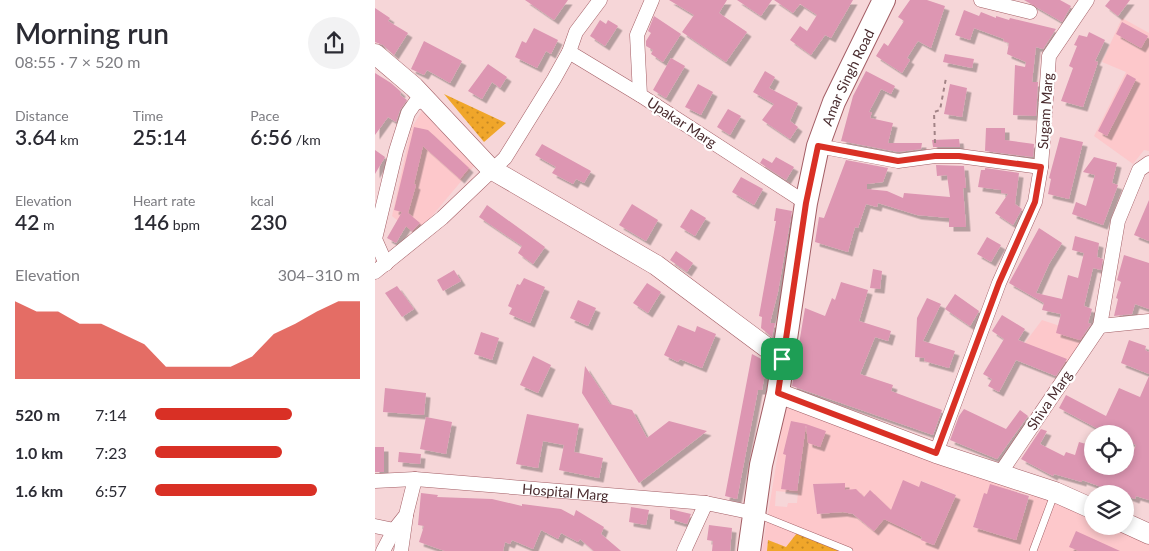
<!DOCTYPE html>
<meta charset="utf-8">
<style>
body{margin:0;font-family:Lato,sans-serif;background:#f2f2f3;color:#2b2b33;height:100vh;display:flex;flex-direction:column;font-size:19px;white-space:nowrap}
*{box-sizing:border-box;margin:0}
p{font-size:16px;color:#7c7c81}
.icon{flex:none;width:28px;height:28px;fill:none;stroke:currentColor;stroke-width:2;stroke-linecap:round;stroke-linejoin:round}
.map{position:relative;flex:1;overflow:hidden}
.side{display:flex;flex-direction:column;background:#fff;width:375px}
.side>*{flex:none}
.controls{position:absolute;left:709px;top:425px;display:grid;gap:10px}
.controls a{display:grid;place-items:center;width:50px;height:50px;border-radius:50%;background:#fff;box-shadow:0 2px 8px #0003;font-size:25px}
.pin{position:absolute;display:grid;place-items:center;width:42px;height:42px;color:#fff;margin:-21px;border-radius:10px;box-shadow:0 2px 8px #0006}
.round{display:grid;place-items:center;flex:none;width:52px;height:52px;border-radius:26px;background:#f2f2f3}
.head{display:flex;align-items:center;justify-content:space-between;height:85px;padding:0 15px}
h1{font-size:28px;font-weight:600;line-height:38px}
.figures{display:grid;grid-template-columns:repeat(3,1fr);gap:8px;height:85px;padding:5px 15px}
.figures div{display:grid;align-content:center}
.figures b{font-size:21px;font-weight:600}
.figures small{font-size:14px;font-weight:400}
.figures p{font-size:14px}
.chart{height:140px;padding:10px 15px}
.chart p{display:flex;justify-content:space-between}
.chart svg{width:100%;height:90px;margin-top:5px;fill:#d93025;opacity:.7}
ul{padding:0 15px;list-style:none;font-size:16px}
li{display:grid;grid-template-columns:80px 60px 1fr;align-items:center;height:38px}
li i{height:12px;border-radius:6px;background:#d93025}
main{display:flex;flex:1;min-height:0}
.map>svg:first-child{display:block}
</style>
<main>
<section class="side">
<div class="head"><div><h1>Morning run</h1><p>08:55 · 7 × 520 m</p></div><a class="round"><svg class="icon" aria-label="share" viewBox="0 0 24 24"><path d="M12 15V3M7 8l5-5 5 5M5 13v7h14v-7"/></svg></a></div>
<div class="figures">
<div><p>Distance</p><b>3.64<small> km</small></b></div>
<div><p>Time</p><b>25:14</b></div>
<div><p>Pace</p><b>6:56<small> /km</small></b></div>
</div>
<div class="figures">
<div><p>Elevation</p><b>42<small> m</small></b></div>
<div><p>Heart rate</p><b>146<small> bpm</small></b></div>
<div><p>kcal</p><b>230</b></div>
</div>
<div class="chart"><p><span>Elevation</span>304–310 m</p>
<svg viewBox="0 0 160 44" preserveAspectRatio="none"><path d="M0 44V6L10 11L20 11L30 17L40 17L50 22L60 27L70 38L80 38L90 38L100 38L110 33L120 22L130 17L140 11L150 6L160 6V44z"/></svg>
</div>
<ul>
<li><b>520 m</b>7:14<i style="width:67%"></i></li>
<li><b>1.0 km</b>7:23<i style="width:62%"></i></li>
<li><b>1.6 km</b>6:57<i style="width:79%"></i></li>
</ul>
</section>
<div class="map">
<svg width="774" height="551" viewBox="0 0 774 551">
<defs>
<pattern id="park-dots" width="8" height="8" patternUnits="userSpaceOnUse" patternTransform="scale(1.25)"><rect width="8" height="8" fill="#f0a62a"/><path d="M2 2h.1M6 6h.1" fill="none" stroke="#c48724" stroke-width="1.8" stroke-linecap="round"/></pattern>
<filter id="shadow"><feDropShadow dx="4.5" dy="4.5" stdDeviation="0" flood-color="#0004"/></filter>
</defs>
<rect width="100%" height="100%" fill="#f6d6d8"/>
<!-- built -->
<g fill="#fdc8cb" fill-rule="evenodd">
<path d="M747 18 774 33V151L769 150 758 164 719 136 751 72 727 62Z"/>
<path d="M47 111 99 166 41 235 17 216 36 129Z"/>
<path d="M667 320 715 336 692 372 653 357 649 344Z"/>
<path d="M411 404 677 499 717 518 718 526H737L774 543V551H478L427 528 411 547 393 541 392 551H387ZM409 467 426 469 424 484 407 481ZM547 481 557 485 537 533 527 529ZM469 483 470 490 489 497 495 491 499 531 477 514 468 512 442 514 438 484ZM568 489 581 495 559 545 546 539ZM636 490 655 495 650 513 631 508ZM401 491 423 493 422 503H413L412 507 400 506ZM601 516 644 528 641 540 598 527Z"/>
</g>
<!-- park -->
<g fill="url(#park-dots)">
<path d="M69 94 131 123 109 142Z"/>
<path d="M426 528 478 551H392L393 540 411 547Z"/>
</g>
<!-- building -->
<g fill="#dd96b2" filter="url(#shadow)">
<path d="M150 0H193L179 20Z"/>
<path d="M294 0H352L344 13 372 32 351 62 307 32 319 15Z"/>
<path d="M362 0H397L386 16Z"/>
<path d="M399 0H478L456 38 450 35 436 55 415 40 425 26 432 31 442 15 425 4 418 13Z"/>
<path d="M535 0H552L570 6 556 48 543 41 532 58 535 60 527 73 501 56 509 43 513 46 529 21 523 17Z"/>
<path d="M649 0H685L696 6 687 22Z"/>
<path d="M735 0H755L743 16 730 6Z"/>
<path d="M0 8 15 18 13 21 33 33 19 55 8 45 0 42Z"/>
<path d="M589 10 604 16 606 12 621 18V16L634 20 635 18 681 29 668 49 661 47 657 82H663L661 116 638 115 640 65 650 67 651 62 632 54 634 43 628 41 629 39 599 28 595 40 580 35Z"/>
<path d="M279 16 306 34 288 62 276 54 278 50 271 46V41L276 33 273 31Z"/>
<path d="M225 20 231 24 233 20 243 26 230 46 215 36Z"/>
<path d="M747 22 773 36 766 48 741 34Z"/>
<path d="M159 28 183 40 176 54 171 51 162 68 140 57 147 41 151 43Z"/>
<path d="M714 32 730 40 720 61 723 62 708 107 686 101 698 68 694 66 702 46 699 45 704 35 712 37Z"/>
<path d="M49 41 87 61 75 83 52 70 49 75 36 69Z"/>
<path d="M570 54 599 59 597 68 568 62Z"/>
<path d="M296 58 310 66 291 98 278 90Z"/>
<path d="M113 64 132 77 125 88 117 82 107 99 93 91Z"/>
<path d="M390 71 400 77 394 88 423 103 415 121 423 127 415 139 387 120 399 104 378 92Z"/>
<path d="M491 71 520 86 516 94 506 89 494 112H497L495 118 518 123 513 143H547L546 149 523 152 466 141 478 96Z"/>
<path d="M0 73 16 83 26 92 25 95 32 100 25 110 21 122 13 117 0 135Z"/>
<path d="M752 74 761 79 732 136 723 131Z"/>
<path d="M323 84 338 92 326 115 310 107Z"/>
<path d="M575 84 592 88 587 117 569 114Z"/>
<path d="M353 109 366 116 355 135 342 127Z"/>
<path d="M39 127 53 130 94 168 85 179 48 146 39 184 41 185 33 213 45 223 37 231 31 226 21 243 12 238 27 212 19 210Z"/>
<path d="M611 128H630V140L659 144 658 157 610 151Z"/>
<path d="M685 137 708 142 694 199 673 194 676 179 674 178Z"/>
<path d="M584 139 585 147H558L557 140Z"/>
<path d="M167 144 216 171 209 183 201 179 198 184 177 173 181 167 160 155Z"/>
<path d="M0 150 10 157 0 174Z"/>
<path d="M401 157 419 167 411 180 385 163 388 158 397 163Z"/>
<path d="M719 157 742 163 737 183 743 185 728 225 697 214 701 202 711 206 720 175 708 172Z"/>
<path d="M471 160 513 168 508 182 492 184V189L512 191 528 198 529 193 575 197 572 175 562 176 561 165 589 166 591 188H588L591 227H574V218L542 215 503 203 502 207 491 204 483 228 480 227 473 252 440 242 444 217 449 218Z"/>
<path d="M610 168 644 173 640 204 647 209 638 225 620 213 633 194 626 193V190L603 187 606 170H610Z"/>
<path d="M366 177 388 189 379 205 357 192Z"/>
<path d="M774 200V241L759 235Z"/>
<path d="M257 204 283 220 271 241 244 225Z"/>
<path d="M112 205 170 247 158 264 143 253 147 246 104 217Z"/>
<path d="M401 208 417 211 403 292 395 323H400L397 337 386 328 387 317 384 316 401 221H399Z"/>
<path d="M316 209 331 218 320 236 305 227Z"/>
<path d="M664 228 687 243 674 264 661 293 687 299 693 275 703 278 709 253 697 250 700 236 724 243 722 257 728 259 726 270 718 268 709 306 717 309 713 323 716 324 705 340 681 333 686 314 667 310 669 303 634 283Z"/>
<path d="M612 237 626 245 616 262 602 254Z"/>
<path d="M301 251 318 263 312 272 295 260Z"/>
<path d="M749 255 774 263V309L760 304 757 314 739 316 743 299 741 298 746 282 742 280Z"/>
<path d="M498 269 507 271 505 289 495 288Z"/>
<path d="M79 270 86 281 68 291 62 280Z"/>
<path d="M149 278 170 287 155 323 134 314 137 308 133 306 142 284 145 285Z"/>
<path d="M466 282 493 290 484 321 516 331 513 341 500 337 485 374 518 385 516 391 567 410 558 435 417 386 430 308 450 316 457 298 460 300Z"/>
<path d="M272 283 286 292 273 313 258 303Z"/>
<path d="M22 286 39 309 27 317 10 293Z"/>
<path d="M580 294 604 311 595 326 570 309Z"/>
<path d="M552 298 566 304 548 341 580 351 574 368 549 361 550 358 540 357 542 318Z"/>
<path d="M203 300 221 308 213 326 195 318Z"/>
<path d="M627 315 650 329 643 340 692 359 681 376 641 360 624 392 613 386 617 379 608 374 629 339 617 331Z"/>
<path d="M303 325 320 332 322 326 341 334 327 368 305 359 303 362 289 355Z"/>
<path d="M106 332 124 338 117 360 99 354Z"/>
<path d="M754 340 771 346 770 350 774 352V374L746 363Z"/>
<path d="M377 354 392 362 387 390H383L362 499 350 496Z"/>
<path d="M158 356 176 365 163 393 145 385Z"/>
<path d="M210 366 235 404 257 410 272 438 294 421 332 431 264 483 207 393Z"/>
<path d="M774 376V500L761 496 760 499 707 480V482L679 474 678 476 646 459 666 429 672 431 665 444 689 456 691 452 700 455 704 442 718 446V466H745L752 468 761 445 750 440V434H726L727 431 684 408 691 395 731 416 744 388 765 397Z"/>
<path d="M10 388 51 393 49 415 8 412Z"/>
<path d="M589 409 631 429 645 410 653 416 622 459 575 440 584 416Z"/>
<path d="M152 414 204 424 199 452 228 458 224 478 184 470 189 445 168 441 163 468 141 464Z"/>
<path d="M51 417 77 422 71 454 45 449Z"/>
<path d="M416 421 431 424 451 431 445 447 433 443 431 425 422 491 406 489 411 455 408 454Z"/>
<rect x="0" y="447" width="9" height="25"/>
<path d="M24 452 46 454 45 464 23 462Z"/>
<path d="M528 480 544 487 546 481 581 495 559 545 546 540 547 537 509 519 499 531 478 514 468 512 442 514 438 484 470 483V490L481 489 489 497 495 490 516 510Z"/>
<path d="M615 484 654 496 641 540 598 527 609 493 612 494Z"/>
<path d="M46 493 63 495 62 497 117 499 147 506V504L186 509 199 516 201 510 229 527 226 534 246 551H219L205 539 203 542 186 533 183 539 166 530 158 549 137 540 135 544 130 542 128 551H70L44 542 49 526 43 525Z"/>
<path d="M256 507 274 510 271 525 254 522Z"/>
<path d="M295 509 316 514 312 524 295 519Z"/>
<path d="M334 525 357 528 355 551H337L338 541 332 540Z"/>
<path d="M701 531 745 551H704L694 547Z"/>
</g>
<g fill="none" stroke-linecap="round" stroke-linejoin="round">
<defs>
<g id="service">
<path d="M382 514 474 551"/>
<path d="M658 551 680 492"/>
</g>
<g id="minor">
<path d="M277 0 262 35 265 95 431 203"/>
<path d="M606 0 655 12"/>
<path d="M194 52 265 95"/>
<path d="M443 146 523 161 560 156H584L666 167"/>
<path d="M11 264 0 239 21 151 33 113 40 103 51 100"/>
<path d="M0 272 67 218 130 158 179 79 194 52 201 32 225 0"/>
<path d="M725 326 774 321"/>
<path d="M561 453 624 283 660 202 666 167 674 56 712 0"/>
<path d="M624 475 725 326 743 221 764 170 774 163"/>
<path id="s1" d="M0 481 40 479 331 503 379 513"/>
<path d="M0 526 19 530"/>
<path d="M8 551 19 530 31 515 40 479"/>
<path d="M26 551 31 516"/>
<path d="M309 551 331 503"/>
</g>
<g id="secondary">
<path d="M0 54 39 87 116 169 281 265 407 359"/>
<path d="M403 393 561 453 680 492 718 509"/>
<path d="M750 523 774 534"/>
</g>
<g id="primary">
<path id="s2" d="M374 551 386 465 403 393 431 203 443 146 459 102 509 0"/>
</g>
</defs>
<!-- service casing -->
<use href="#service" stroke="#a35e65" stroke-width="8"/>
<!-- minor casing -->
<use href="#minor" stroke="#a35e65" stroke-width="15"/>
<!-- secondary casing -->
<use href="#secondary" stroke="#a35e65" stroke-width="21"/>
<!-- primary casing -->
<use href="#primary" stroke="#a35e65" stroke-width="24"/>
<!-- path -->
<path stroke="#a28386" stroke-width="2" stroke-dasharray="4 4" stroke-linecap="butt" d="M560 143 559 112 565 110 571 78"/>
<!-- service -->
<use href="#service" stroke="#fff" stroke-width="7"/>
<!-- minor -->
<use href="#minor" stroke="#fff" stroke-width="14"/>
<!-- secondary -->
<use href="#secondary" stroke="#fff" stroke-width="20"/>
<!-- primary -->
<use href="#primary" stroke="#fff" stroke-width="22"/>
</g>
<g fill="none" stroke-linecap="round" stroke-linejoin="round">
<defs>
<path id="route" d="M443 146 523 161 560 156H584L666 167 660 202 624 283 561 453 403 393 431 203Z"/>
</defs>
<!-- route casing -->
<use href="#route" stroke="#fff" stroke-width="10"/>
<!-- route -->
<use href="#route" stroke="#d93025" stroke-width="6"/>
</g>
<g text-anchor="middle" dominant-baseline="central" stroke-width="4.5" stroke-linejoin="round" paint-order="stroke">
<!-- street labels -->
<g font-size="14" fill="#492b2e" stroke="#fff">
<text stroke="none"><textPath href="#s2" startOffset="486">Amar Singh Road</textPath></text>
<text transform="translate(670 111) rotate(-86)">Sugam Marg</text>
<text transform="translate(307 122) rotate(33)">Upakar Marg</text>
<text transform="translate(674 400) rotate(-56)">Shiva Marg</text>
<text stroke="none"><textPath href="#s1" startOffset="191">Hospital Marg</textPath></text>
</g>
</g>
</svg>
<div class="controls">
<a><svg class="icon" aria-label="locate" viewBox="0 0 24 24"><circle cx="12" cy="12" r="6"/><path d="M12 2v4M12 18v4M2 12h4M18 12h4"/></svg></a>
<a><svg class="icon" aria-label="layers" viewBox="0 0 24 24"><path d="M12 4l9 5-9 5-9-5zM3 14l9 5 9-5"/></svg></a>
</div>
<div class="pin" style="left:407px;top:359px;background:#1e9e55"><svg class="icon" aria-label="arrive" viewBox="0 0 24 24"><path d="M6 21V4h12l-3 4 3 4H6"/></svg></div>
</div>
</main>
